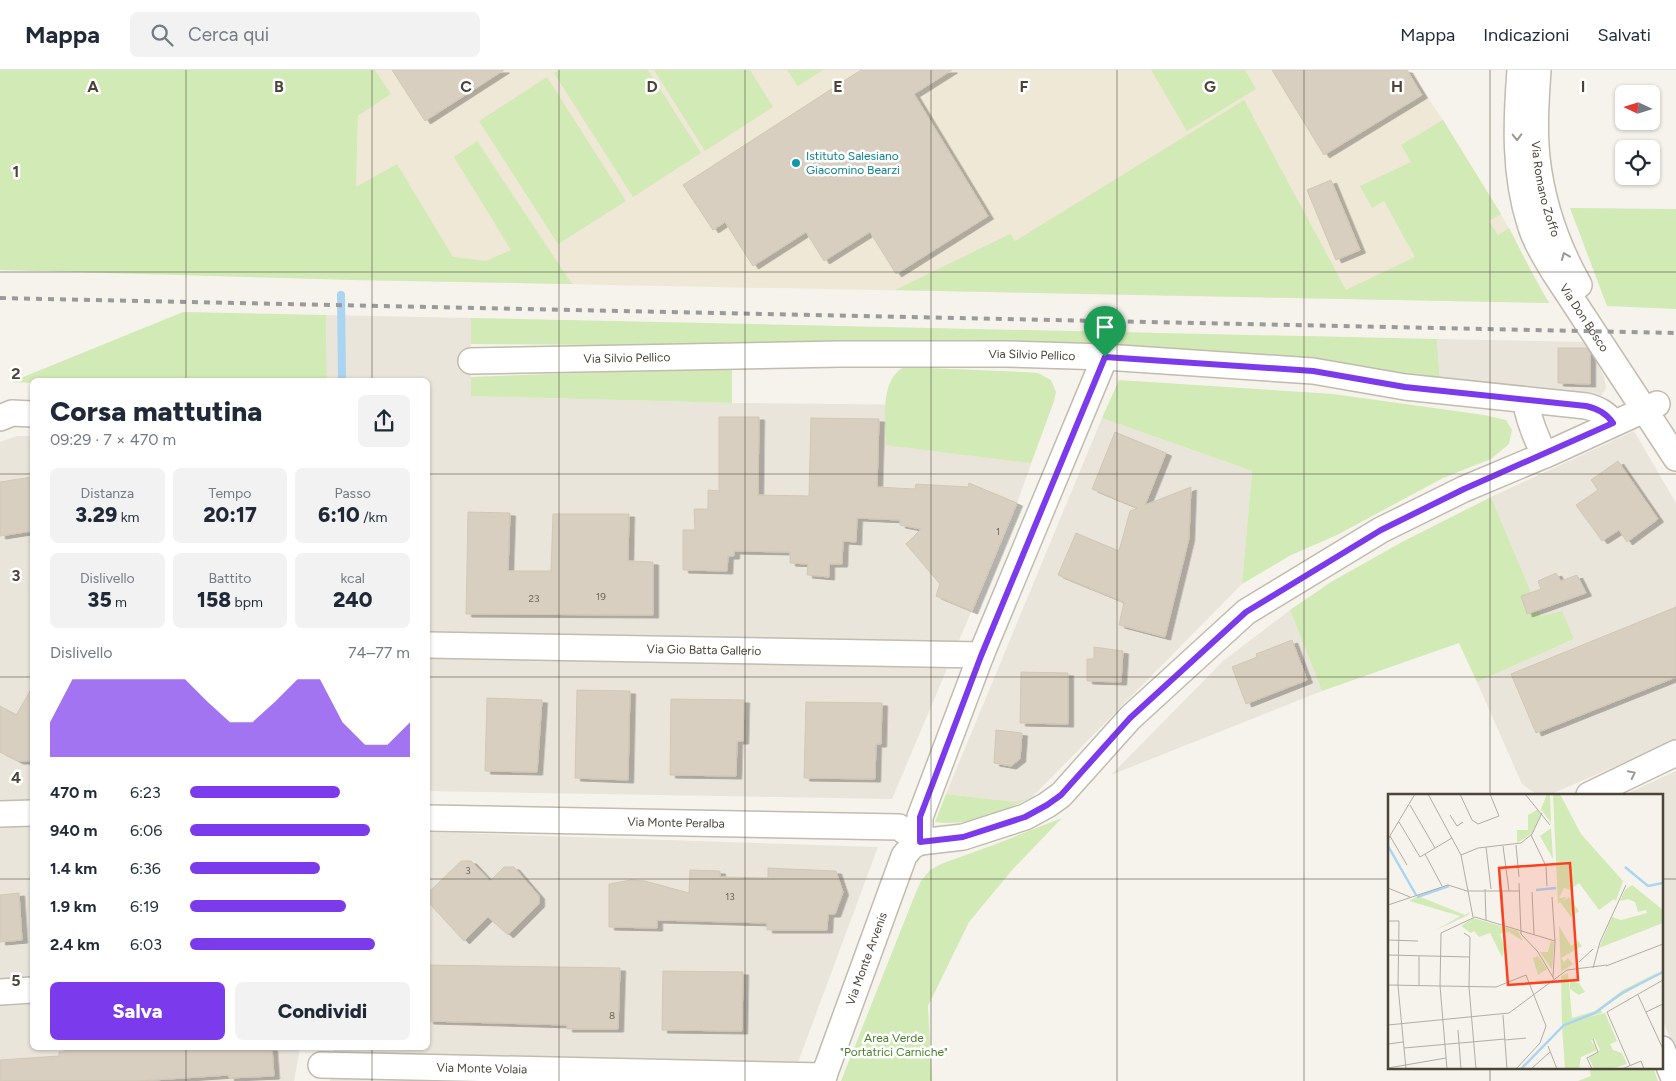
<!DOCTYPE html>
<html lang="it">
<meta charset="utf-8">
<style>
body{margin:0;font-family:Figtree,sans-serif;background:#f2f2f3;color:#1f2937;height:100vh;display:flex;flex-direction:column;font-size:19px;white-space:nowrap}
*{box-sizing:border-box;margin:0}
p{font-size:16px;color:#747a83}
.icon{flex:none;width:28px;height:28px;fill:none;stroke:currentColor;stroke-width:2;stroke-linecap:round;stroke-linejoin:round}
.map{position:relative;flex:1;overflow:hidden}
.sheet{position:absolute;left:30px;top:308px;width:400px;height:672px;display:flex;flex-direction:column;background:#fff;border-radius:8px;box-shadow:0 1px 4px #0004}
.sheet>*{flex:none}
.needle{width:32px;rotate:274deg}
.controls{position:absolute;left:1615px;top:15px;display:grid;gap:10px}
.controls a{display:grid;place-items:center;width:45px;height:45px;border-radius:8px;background:#fff;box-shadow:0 1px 4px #0004;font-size:25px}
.pin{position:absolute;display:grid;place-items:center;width:42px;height:42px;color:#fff;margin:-51px -21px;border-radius:50% 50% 50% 0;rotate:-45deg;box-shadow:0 0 5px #0007}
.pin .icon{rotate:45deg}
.round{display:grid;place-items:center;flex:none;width:52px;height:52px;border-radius:8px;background:#f2f2f3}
.head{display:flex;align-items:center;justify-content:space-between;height:85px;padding:0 20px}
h1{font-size:28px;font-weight:800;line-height:38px}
.metrics{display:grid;grid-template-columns:repeat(3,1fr);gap:8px;height:85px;padding:5px 20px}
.metrics div{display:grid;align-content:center;border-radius:8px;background:#f2f2f3;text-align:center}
.metrics b{font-size:21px;font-weight:800}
.metrics small{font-size:14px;font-weight:400}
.metrics p{font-size:14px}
.chart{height:140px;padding:10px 20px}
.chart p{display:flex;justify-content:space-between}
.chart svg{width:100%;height:90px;margin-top:5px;fill:#7c3aed;opacity:.7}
.button{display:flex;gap:10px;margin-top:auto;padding:10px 20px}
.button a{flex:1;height:58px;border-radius:8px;background:#7c3aed;color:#fff;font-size:20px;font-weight:800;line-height:58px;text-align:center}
.button a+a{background:#f2f2f3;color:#1f2937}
ul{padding:0 20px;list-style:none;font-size:16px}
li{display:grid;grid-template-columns:80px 60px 1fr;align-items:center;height:38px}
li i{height:12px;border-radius:6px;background:#7c3aed}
header{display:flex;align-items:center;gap:30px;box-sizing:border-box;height:70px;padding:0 25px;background:#fff;border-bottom:1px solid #e0e1e3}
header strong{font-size:24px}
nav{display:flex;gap:28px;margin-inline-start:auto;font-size:18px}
.search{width:350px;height:45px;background:#f2f2f3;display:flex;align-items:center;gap:12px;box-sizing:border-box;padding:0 18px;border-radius:8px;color:#747a83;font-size:19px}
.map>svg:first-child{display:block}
</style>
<header>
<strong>Mappa</strong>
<div class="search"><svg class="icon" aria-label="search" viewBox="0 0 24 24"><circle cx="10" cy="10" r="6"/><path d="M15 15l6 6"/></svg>Cerca qui</div>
<nav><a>Mappa</a><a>Indicazioni</a><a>Salvati</a></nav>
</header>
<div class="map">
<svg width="1676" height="1011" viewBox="0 0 1676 1011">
<defs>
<filter id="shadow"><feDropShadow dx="5.5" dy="3" stdDeviation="0" flood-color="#0004"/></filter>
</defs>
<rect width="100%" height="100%" fill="#f6f3ec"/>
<!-- residential -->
<g fill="#eae5da">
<path d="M326 245 471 248V326L732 333 1052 336 1017 433 892 729 428 721V310H327Z"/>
<path d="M1437 269 1586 272 1591 278 1604 307 1606 318 1601 326 1594 327 1440 313Z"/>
<path d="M1102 348 1252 401 1242 514 1032 727 1016 732 946 724Z"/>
<path d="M1634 361 1676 433V670L1549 725H1537L1522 714 1477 612 1574 569 1541 546 1491 427Z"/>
<path d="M17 366H32V978H300L294 1011H0V372Z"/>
<path d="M1290 540 1322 621 1111 705 1223 591Z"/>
<path d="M1676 701V982L1662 949V725H1624Z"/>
<path d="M428 762 878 777 791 1011H330L334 978H428Z"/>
</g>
<!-- education -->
<path fill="#efe8d6" d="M375 0H1409L1443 50 1509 158 1532 203 1549 233 353 210 358 46 391 24Z"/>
<!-- green -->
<g fill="#d2eab5">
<path d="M0 0H375L391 24 358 46 356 117 397 94 453 187 486 191 511 180 454 87 477 71 572 214 353 210 0 200Z"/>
<path d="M559 0H648L701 83 633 127 554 3Z"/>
<path d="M654 0H750L773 37 705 81Z"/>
<path d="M787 0H823L798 16Z"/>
<path d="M1151 0H1245L1256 19 1187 61Z"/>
<path d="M547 7 626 131 558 174 479 51Z"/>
<path d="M1244 30 1346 220 1415 187 1384 131 1372 138 1360 116 1411 92 1401 75 1443 50 1501 144 1489 151 1498 165 1509 158 1532 203 1549 233 895 220 1010 164 1015 171Z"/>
<path d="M1570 138 1676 139V239L1607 236Z"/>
<path d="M183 242 326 245 327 310H32V313L11 312Z"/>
<path d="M471 248 1437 269 1440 313 846 277 471 274Z"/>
<path d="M732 297V333L471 326V307Z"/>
<path d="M904 297 1025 302 1038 303 1051 310 1056 322 1054 331 1031 393 886 375C886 350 879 311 904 297Z"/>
<path d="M1119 310 1333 324 1484 345 1506 350 1512 360 1509 374 1491 389 1443 408 1337 465 1291 485 1242 514 1252 401 1102 348Z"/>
<path d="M1491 427 1541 546 1562 541 1574 569 1477 612 1459 573 1322 621 1290 540 1331 512 1402 472Z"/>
<path d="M946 724 1016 732 1032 727C1001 742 971 757 935 752Z"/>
<path d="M1062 748 1013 799 969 852 928 936 932 1011H841L914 827 921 811 930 800 941 794 996 774Z"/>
<path d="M1589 997H1653L1658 1011H1578L1591 1006Z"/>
</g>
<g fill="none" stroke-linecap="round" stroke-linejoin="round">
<!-- stream -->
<path stroke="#a9d4f2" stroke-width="8" d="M341 225 342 310"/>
</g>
<!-- building -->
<g fill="#d8cfc1" stroke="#d3c7b4" filter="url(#shadow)">
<path d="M392 0H504L425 51Z"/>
<path d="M861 0H952L914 24 988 146 896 204 870 162 824 191 806 162 753 196 725 152 713 160 683 115Z"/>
<path d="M1272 0H1407L1422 25 1324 85Z"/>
<path d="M1331 110 1360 180 1336 190 1307 120Z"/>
<path d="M1558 278H1587L1590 284V314L1558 313Z"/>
<path d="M719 347H759L758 425 809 426 811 348 879 349 877 417 915 419 916 414 968 417 969 413 1017 433 972 541 936 526 940 514 906 474 921 459 900 455V450L857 448 856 472 843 471 842 494H829V507L807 505 808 494 790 493V482L734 481V486H728L727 501 683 500V460H695L694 439H708V420L719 421Z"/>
<path d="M1115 362 1166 383 1145 435 1191 417 1189 468 1165 567 1119 555 1124 532 1058 505 1076 463 1119 481 1130 441 1138 438 1092 419Z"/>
<path d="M1618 391 1658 449 1627 472 1619 460 1602 471 1576 435 1598 420 1591 410Z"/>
<path d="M32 407V461L0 466V412Z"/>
<path d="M468 442 510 443 508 501H551L553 444H629L628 491 653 492V545L466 544Z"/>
<path d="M1556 503 1561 511 1577 505 1586 523 1527 544 1521 526 1541 519 1538 511Z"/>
<path d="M1676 537V607L1536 663 1511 604Z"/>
<path d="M1292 570 1307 610 1246 634 1232 597 1257 587 1256 584Z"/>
<path d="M1094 577 1123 581 1121 612 1087 611V589H1094Z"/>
<path d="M1021 602 1068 603V654L1020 653Z"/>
<path d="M32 618V691H18L0 682V636L16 645Z"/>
<path d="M577 620 630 621 628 710 575 708Z"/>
<path d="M487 628 542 630 537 702 485 701Z"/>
<path d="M671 629 744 630 743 671H737L736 706 670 705Z"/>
<path d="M806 632 882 633 881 674H876L875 709 804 708Z"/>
<path d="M996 660 1022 663 1020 689 1011 696 994 693Z"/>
<path d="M461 791H471L490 811 504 797H514L539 826V834L508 865 488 847 464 871 429 833 428 823Z"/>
<path d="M768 798 836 801 843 822 835 844H828L827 860H767V853L657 850V858L609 857V814L631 810 645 811 689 823 690 800 720 801V807L768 808Z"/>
<path d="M19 823 22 870 0 872V825Z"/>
<path d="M428 895 620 898 618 959H567V955L428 951Z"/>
<path d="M663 901 743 902 742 961 662 960Z"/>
<path d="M64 978H272L274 1006 229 1008V1005L138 1011H0V990L59 986V982H64Z"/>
</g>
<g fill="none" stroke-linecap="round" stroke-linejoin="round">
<defs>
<g id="minor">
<path id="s1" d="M1520 0C1516 52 1514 104 1530 154 1535 171 1545 187 1554 202L1676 388"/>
<path id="s2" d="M1538 0C1536 29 1534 59 1537 88 1542 132 1557 176 1579 215"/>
<path id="s3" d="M471 291 840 284H1007L1105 287 1313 301 1405 317 1586 336C1598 339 1606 343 1613 353"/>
<path d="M1525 330C1529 350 1535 367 1545 385"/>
<path d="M0 348 12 343 32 344"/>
<path id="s4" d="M428 575 981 585"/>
<path d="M1589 725 1676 683"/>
<path d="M0 744 32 743"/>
<path id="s5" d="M428 748 899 757 920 772"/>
<path d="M920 772V747L981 585 1105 287"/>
<path d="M0 922 32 920"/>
<path d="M1662 979 1675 1011"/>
<path id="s6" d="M321 995 824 1006"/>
<path id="s7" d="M822 1011 904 786 912 776 920 772 963 767 1025 747 1047 735 1061 725 1130 648 1246 542 1381 460 1464 419 1552 382 1657 334"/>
</g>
</defs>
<!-- minor casing -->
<use href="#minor" stroke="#c2bbae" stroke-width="28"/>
<!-- minor -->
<use href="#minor" stroke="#fff" stroke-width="25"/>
<!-- rail -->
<path stroke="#9a9a9a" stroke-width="4" stroke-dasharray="6 6" stroke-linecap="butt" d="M0 228 1676 263"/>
</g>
<!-- one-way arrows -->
<defs><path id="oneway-chevron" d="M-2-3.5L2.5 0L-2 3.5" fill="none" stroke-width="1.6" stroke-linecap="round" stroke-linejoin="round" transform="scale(1.25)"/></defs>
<g stroke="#9c9892">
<use href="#oneway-chevron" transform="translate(1517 67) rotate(89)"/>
<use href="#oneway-chevron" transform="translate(1565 186) rotate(-113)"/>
<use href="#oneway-chevron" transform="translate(1632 704) rotate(-26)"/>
</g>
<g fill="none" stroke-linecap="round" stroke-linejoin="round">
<defs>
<path id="route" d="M1105 287 1313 301 1405 317 1586 336C1598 339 1606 343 1613 353L1464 419 1381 460 1246 542 1130 648 1061 725 1047 735 1025 747 963 767 920 772V747L981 586Z"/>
</defs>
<!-- route casing -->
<use href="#route" stroke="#fff" stroke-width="10"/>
<!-- route -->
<use href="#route" stroke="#7c3aed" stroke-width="6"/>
</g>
<!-- grid -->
<path fill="none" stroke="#4b4439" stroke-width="1" stroke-opacity="0.55" d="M186 0V310M372 0V310M559 0V1011M745 0V1011M931 0V1011M1117 0V1011M1304 0V1011M1490 0V725M0 202H1676M0 404H32M428 404H1676M0 607H32M428 607H1676M0 809H32M428 809H1390M1662 809H1676M186 978V1011M372 978V1011M1490 997V1011"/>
<!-- markers -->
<circle fill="#0f9aa8" stroke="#fff" stroke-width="2" cx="796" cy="93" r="5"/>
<g text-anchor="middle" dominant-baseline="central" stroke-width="5" stroke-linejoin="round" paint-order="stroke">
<!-- number labels -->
<g font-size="10" fill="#6e675b">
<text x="998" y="461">1</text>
<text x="601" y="526">19</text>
<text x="534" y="528">23</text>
<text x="468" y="800">3</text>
<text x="730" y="826">13</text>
<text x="612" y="945">8</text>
</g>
<!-- culture labels -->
<g font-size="12" fill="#0d838f" stroke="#fff" text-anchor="start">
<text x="806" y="86">Istituto Salesiano<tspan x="806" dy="14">Giacomino Bearzi</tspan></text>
</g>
<!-- street labels -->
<g font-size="12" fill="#4b4439" stroke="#fff">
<text stroke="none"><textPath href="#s2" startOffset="120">Via Romano Zoffo</textPath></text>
<text stroke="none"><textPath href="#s1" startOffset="264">Via Don Bosco</textPath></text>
<text stroke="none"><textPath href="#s3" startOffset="561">Via Silvio Pellico</textPath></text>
<text stroke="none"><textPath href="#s3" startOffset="156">Via Silvio Pellico</textPath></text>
<text stroke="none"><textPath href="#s4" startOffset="276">Via Gio Batta Gallerio</textPath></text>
<text stroke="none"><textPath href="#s5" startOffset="248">Via Monte Peralba</textPath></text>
<text stroke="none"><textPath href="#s7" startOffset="130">Via Monte Arvenis</textPath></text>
<text stroke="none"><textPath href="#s6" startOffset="161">Via Monte Volaia</textPath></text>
</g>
<!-- park labels -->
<g font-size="12" fill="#4a7f2a" stroke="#fff">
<text x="894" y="968">Area Verde<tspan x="894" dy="14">"Portatrici Carniche"</tspan></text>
</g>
</g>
<!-- overview -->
<g transform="translate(1388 724)">
<rect width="275" height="275" fill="#f6f3ec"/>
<path d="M159 0H162L163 29 153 15ZM165 0H172L193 40 235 87 228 107 226 105 211 116 191 89 182 96 176 94 171 104 179 103 174 108 181 103 191 117 183 123 172 108 170 110ZM150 15 153 20 144 39 129 49V36H140V21ZM163 34 165 65 152 42ZM244 91 275 116V129L211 154 224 123 233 126 259 119 258 116 250 118 247 108 240 105 232 107 237 96ZM30 102 77 121 82 118 80 121 48 136 72 122 21 107ZM85 124 130 137 135 147 121 138 112 140 117 154 114 163 102 139 91 143 86 137 83 139 73 132ZM171 132 183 152 190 147 194 152 173 164 176 168 180 164 185 170 173 178ZM163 147 166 148 164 176 152 158H160ZM150 162 159 175 150 181 145 164ZM275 176 207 218 174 232 173 182 180 179 184 224 207 217 235 196ZM182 187 191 189 197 198 191 201 182 195ZM213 215 214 219 191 225 217 219 229 247 222 250 225 256 234 259 239 270 223 275H206L201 264 212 256 207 245 203 246 209 256 193 263 191 275H177L174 233 188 225Z" fill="#d2eab5"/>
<path fill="none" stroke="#a9d4f2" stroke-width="2.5" d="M0 52 28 101M237 73 260 92 275 89M148 96 168 94M29 103 61 92M133 275 176 231 207 219 234 199 275 178"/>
<path fill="none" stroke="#b2ada4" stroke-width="1" d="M40 0 73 61 85 123M72 0 84 26 90 30 111 22 102 0M137 0 162 31M22 11 47 54M62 21 69 32 75 28M11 28 32 63 64 44M143 41 158 72 159 92M2 42 19 71M0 45 27 0M128 51 131 83M115 52 121 97M98 53 103 95M37 60 54 92M73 61 90 54 133 49 144 40 154 19M131 89 133 140 150 158 166 185M0 94 22 103M97 95 98 126M114 96 116 131M144 98 146 140M164 103 167 147 165 183M0 111 60 91 79 97H132M0 127H11L10 192 18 275M76 139 82 143 81 193 88 275M0 146 30 147M0 161 82 163M191 168 205 155M218 172 275 150M205 174 212 148 238 91M0 191 108 193 138 181 158 232 152 249 128 275M31 192V162M250 201 275 255M258 218 275 210M115 221 119 275M0 231 121 219 179 176 219 171M70 236 73 275M117 246 138 244M0 250 15 248M160 252 169 275M16 254 117 245M242 271 219 218 275 186M0 274 58 264M59 275 52 192 53 139 87 123 167 147M143 275 162 258M204 275 199 264 210 258 205 245M234 275 253 267 256 275"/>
<path fill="#fc3f1d" fill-opacity="0.15" stroke="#fc3f1d" stroke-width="2.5" d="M182 69 190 186 120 191 111 74Z"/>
<rect width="275" height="275" fill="none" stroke="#4b4439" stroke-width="2.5"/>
</g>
<g font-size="16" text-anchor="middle" font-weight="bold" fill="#4b4439" stroke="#fff" stroke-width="5" stroke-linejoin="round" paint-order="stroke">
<text x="93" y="22">A</text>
<text x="279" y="22">B</text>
<text x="466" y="22">C</text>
<text x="652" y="22">D</text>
<text x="838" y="22">E</text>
<text x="1024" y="22">F</text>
<text x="1210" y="22">G</text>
<text x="1397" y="22">H</text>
<text x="1583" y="22">I</text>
<text x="16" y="107">1</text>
<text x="16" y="309">2</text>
<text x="16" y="511">3</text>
<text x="16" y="713">4</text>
<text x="16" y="916">5</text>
</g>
</svg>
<div class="controls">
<a><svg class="needle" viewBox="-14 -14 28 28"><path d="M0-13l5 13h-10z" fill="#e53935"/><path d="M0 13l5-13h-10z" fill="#747a83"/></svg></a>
<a><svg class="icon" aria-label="locate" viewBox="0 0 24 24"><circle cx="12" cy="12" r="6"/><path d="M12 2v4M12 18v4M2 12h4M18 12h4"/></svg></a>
</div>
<div class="pin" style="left:1105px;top:287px;background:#1e9e55"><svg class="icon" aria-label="arrive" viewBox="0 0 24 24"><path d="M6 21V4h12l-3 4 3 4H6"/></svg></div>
<section class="sheet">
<div class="head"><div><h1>Corsa mattutina</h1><p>09:29 · 7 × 470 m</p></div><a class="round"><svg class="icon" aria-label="share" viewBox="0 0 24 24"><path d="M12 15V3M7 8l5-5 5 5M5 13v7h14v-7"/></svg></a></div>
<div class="metrics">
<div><p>Distanza</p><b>3.29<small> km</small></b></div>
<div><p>Tempo</p><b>20:17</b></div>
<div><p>Passo</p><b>6:10<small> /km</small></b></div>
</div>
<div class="metrics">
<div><p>Dislivello</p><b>35<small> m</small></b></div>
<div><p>Battito</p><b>158<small> bpm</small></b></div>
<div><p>kcal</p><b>240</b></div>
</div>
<div class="chart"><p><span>Dislivello</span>74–77 m</p>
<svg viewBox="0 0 160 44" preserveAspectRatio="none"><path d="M0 44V27L10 6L20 6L30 6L40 6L50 6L60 6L70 17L80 27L90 27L100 17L110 6L120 6L130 27L140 38L150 38L160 27V44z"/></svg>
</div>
<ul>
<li><b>470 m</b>6:23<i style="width:68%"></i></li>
<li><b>940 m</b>6:06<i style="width:82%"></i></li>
<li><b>1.4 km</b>6:36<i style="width:59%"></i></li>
<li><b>1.9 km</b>6:19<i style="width:71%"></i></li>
<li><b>2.4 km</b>6:03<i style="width:84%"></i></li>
</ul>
<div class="button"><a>Salva</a><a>Condividi</a></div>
</section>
</div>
